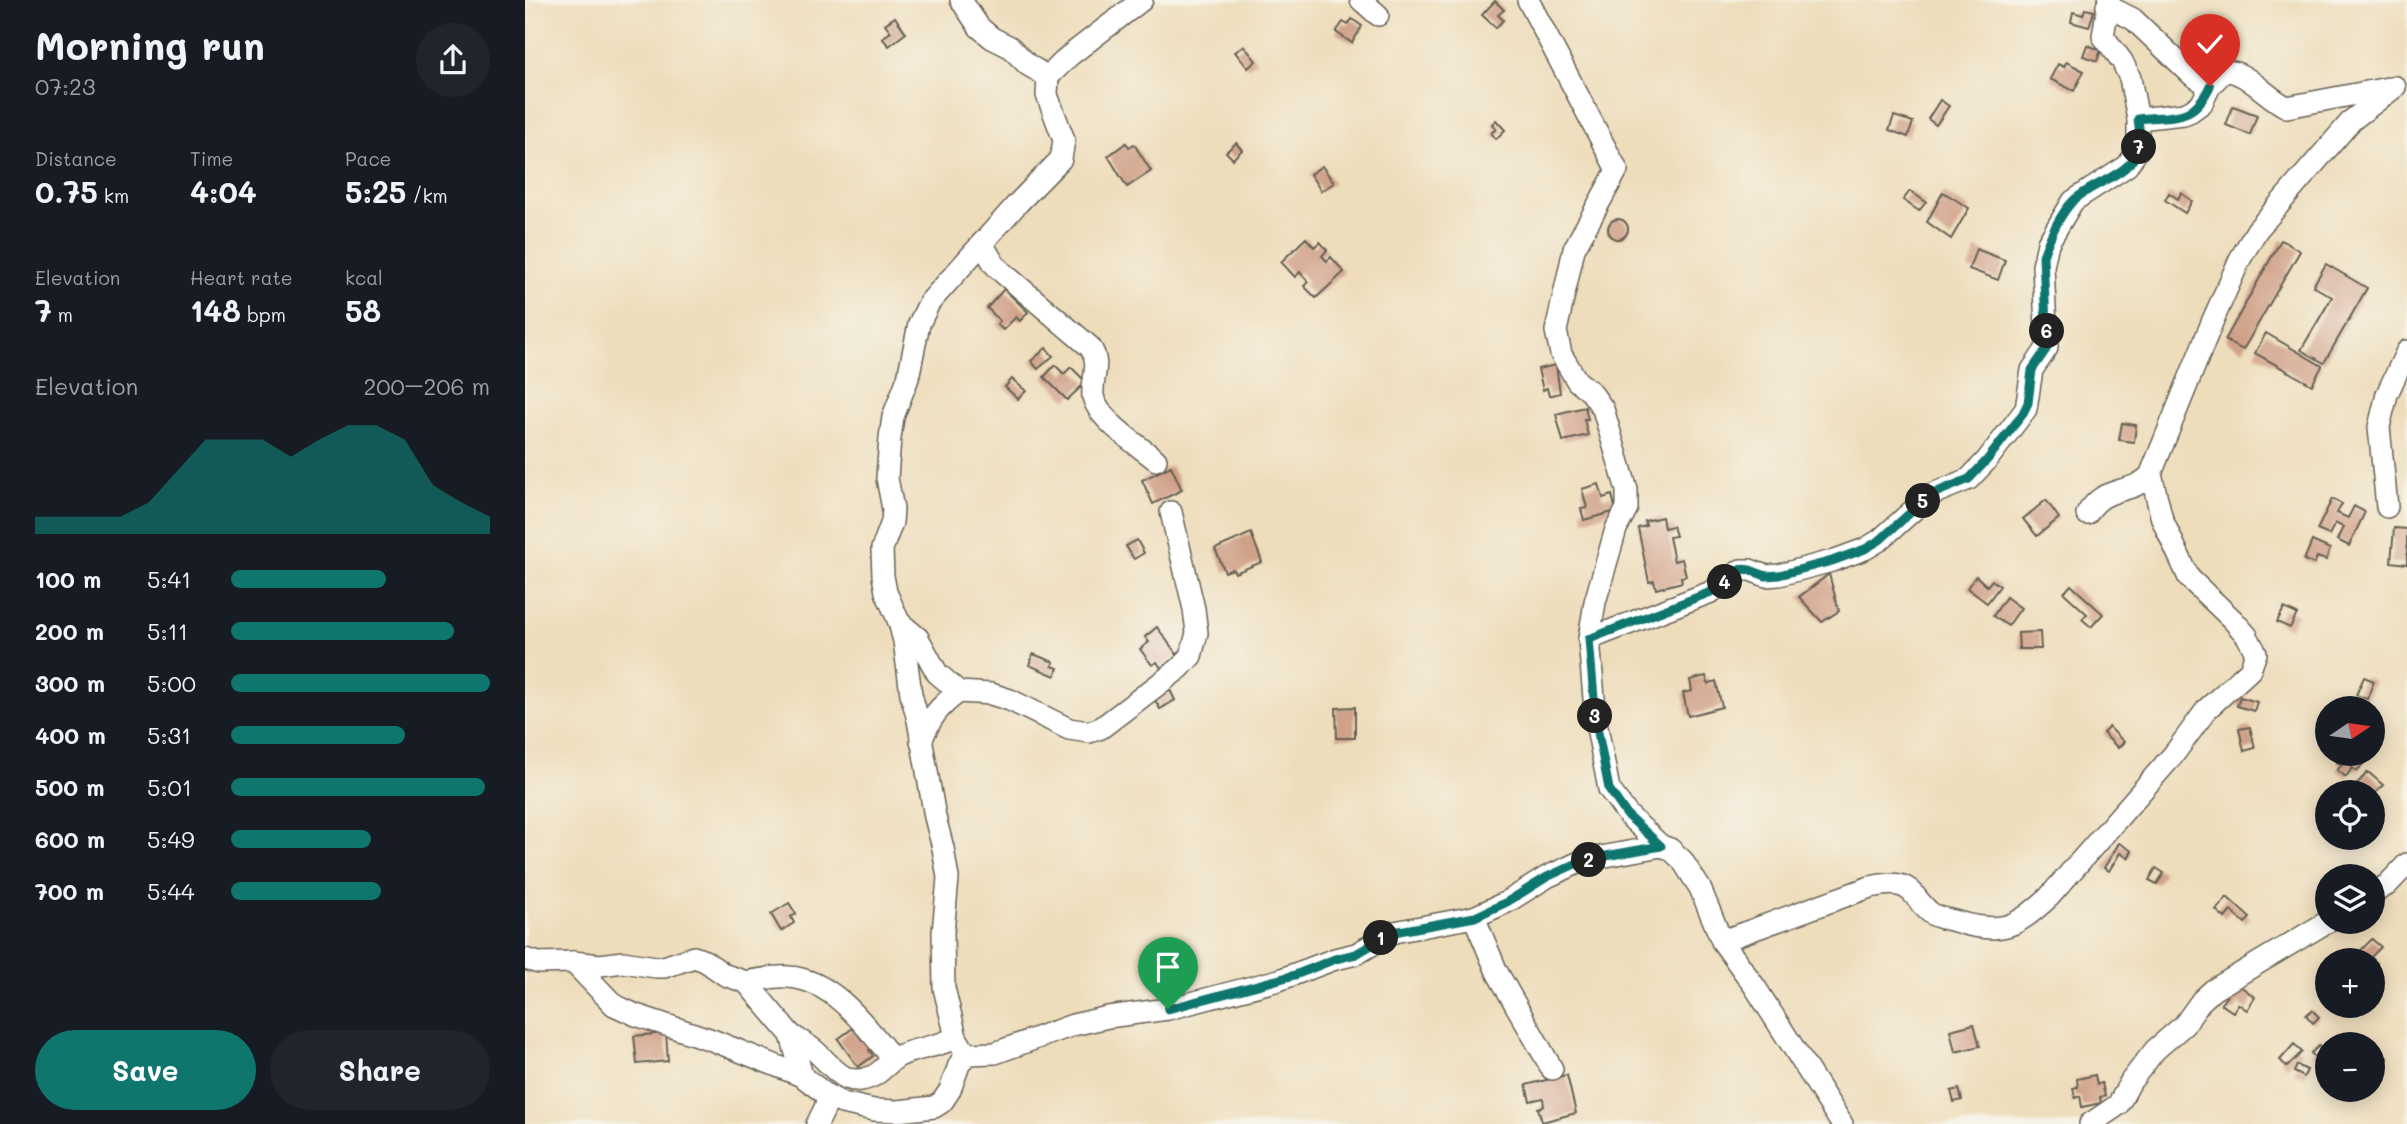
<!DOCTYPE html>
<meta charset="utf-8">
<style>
body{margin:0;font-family:Mali,sans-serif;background:#20242c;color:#f1f3f6;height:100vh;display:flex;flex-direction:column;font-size:26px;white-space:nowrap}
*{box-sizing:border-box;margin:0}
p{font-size:23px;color:#9ea1a6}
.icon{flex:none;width:38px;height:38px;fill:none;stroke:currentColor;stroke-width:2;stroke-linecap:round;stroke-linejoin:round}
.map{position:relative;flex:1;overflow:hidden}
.details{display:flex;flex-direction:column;background:#171b24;width:525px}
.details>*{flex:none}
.needle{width:46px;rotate:77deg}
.controls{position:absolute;left:1790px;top:696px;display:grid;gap:14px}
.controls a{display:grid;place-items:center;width:70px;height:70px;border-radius:50%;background:#171b24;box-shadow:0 4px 18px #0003;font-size:35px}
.pin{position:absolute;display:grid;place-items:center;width:60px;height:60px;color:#fff;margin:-72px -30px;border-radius:50% 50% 50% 0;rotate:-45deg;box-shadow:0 0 7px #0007}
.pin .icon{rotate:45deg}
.km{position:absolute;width:35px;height:35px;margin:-18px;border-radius:50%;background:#222;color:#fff;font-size:19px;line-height:35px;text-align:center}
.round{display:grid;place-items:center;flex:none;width:74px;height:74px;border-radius:37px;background:#20242c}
.headline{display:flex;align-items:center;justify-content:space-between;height:119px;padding:0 35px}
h1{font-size:38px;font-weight:700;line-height:52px}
.stats{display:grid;grid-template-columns:repeat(3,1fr);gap:10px;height:119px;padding:7px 35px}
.stats div{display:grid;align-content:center}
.stats b{font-size:30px;font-weight:700}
.stats small{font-size:19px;font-weight:400}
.stats p{font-size:19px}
.chart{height:196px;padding:14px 35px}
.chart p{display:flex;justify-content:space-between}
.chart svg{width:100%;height:126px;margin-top:7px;fill:#0f766e;opacity:.7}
.cta{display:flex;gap:14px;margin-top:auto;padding:14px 35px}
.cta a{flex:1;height:80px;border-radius:42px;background:#0f766e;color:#fff;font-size:28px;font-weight:700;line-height:80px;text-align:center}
.cta a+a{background:#20242c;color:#f1f3f6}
ul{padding:0 35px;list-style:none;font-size:23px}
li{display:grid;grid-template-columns:112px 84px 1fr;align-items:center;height:52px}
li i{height:18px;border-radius:9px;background:#0f766e}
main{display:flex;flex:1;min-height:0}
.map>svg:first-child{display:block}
</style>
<main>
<section class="details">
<div class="headline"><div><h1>Morning run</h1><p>07:23</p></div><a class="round"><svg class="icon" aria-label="share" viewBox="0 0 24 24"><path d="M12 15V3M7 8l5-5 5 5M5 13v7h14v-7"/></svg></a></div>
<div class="stats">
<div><p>Distance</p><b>0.75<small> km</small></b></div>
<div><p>Time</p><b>4:04</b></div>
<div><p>Pace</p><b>5:25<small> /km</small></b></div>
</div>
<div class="stats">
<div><p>Elevation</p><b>7<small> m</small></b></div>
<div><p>Heart rate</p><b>148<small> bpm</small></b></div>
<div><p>kcal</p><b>58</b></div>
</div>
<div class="chart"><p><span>Elevation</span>200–206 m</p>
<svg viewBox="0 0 160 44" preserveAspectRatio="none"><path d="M0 44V38L10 38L20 38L30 38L40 33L50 22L60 11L70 11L80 11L90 17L100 11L110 6L120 6L130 11L140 27L150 33L160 38V44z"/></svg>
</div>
<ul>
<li><b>100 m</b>5:41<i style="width:60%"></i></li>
<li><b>200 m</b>5:11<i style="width:86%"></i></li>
<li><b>300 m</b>5:00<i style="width:100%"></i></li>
<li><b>400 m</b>5:31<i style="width:67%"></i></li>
<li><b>500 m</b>5:01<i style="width:98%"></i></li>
<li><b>600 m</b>5:49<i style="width:54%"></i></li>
<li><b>700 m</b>5:44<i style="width:58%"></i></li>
</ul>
<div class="cta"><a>Save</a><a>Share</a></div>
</section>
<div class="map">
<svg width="1882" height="1124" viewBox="0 0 1882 1124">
<rect width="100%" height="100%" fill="#f7f3e8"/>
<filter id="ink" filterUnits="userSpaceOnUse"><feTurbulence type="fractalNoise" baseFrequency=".0143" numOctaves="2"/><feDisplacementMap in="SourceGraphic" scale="14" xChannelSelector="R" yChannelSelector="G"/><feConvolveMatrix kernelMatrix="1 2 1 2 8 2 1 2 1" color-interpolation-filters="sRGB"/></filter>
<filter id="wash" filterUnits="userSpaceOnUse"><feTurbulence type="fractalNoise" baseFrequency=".00686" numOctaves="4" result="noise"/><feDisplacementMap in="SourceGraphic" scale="28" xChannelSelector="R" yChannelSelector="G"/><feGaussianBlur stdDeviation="1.57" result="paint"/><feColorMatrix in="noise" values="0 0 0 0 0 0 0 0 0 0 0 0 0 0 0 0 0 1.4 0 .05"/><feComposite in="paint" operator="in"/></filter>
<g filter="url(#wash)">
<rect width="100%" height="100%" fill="#edb"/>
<g id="blocks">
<!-- building -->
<g fill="#d0a088">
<path d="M970 1 979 10 973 15 978 20 971 28 957 15Z"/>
<path d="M1560 9 1569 11 1564 27 1546 22 1548 12 1558 15Z"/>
<path d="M370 17 381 33 364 46 357 38 366 32 360 24Z"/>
<path d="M827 19 837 26 827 43 811 32 818 22 823 25Z"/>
<path d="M1562 45 1576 50 1572 61 1558 56Z"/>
<path d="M719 46 731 61 723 68 710 52Z"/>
<path d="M1541 62 1559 71 1549 91 1525 79 1533 64 1539 67Z"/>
<path d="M1415 100 1424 106 1411 125 1403 119Z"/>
<path d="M1708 106 1732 115 1725 135 1701 125Z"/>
<path d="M1369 116 1388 122 1383 137 1364 130Z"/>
<path d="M971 120 980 130 971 139 966 133 971 129 967 124Z"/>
<path d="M601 143 604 147 609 144 626 171 602 187 583 156Z"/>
<path d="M711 143 717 150 708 159 701 152Z"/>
<path d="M797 166 809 183 796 191 785 174Z"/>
<path d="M1385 191 1401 202 1394 211 1378 200Z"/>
<path d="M1418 192 1444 208 1426 239 1402 222Z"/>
<path d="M1644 193 1653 199 1656 193 1667 201 1660 213 1640 200Z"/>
<circle cx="1093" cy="229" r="10"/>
<path d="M781 238 789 247 795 242 802 250 797 256 802 261 806 257 819 272 791 298 779 286 783 282 775 272 770 277 756 262Z"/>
<path d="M1756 240 1775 251 1718 350 1700 340Z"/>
<path d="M1451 249 1480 260 1473 280 1444 269Z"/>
<path d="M1801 264 1842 288 1799 363 1776 350 1807 297 1788 286Z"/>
<path d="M479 289 503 312 495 321 491 317 478 330 472 324 475 321 462 308Z"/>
<path d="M1741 333 1797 366 1787 385 1730 353Z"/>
<path d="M521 348 528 356 513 369 506 361Z"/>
<path d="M530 365 539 374 546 367 561 382 542 400 519 377Z"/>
<path d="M1031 365 1035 393 1024 396 1022 388 1018 390 1013 369Z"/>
<path d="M487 379 501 391 493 399 480 387Z"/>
<path d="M1060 407 1063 419H1059L1063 435 1038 441 1031 414Z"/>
<path d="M1597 423 1611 425 1609 442 1594 440Z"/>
<path d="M646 466 657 490 628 504 617 480Z"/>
<path d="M1074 484 1078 498 1087 495 1091 511 1059 520 1056 509 1062 508 1057 489Z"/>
<path d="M1807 499 1817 504 1812 513 1823 518 1829 506 1840 512 1824 546 1812 540 1818 527 1810 523 1804 535 1792 530Z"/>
<path d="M1521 500 1534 518 1512 536 1498 519Z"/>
<path d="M1137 517 1139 528 1148 526 1151 536 1144 537 1149 561 1157 559 1161 576 1156 577 1157 582 1131 589 1129 581 1124 582 1113 528 1121 526 1120 521Z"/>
<path d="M1869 528 1882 529V564L1866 562Z"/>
<path d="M726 533 737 562 710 573 708 569 700 572 690 549Z"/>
<path d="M612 540 619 553 609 559 601 546Z"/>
<path d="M1787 541 1805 549 1801 560 1792 557 1789 564 1779 560Z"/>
<path d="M1304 574 1314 611 1297 622 1274 597Z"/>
<path d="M1451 576 1462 586 1467 580 1475 586 1462 603 1442 588Z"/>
<path d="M1546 585 1578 614 1566 627 1557 619 1562 614 1539 593Z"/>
<path d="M1481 597 1496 608 1483 626 1468 616Z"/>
<path d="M1759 608 1772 614 1765 628 1752 622Z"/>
<path d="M632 627 653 656 636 668 632 662 627 665 615 649 624 642 620 637Z"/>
<path d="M1515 632 1516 649H1494L1493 633Z"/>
<path d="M508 654 529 662 527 666 533 668 530 676 504 665Z"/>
<path d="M1181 676 1183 684 1191 681 1197 707 1163 716 1158 693 1167 691 1165 680Z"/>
<path d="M1839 677 1849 681 1842 699 1831 695Z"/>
<path d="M645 690 650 700 635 709 629 698Z"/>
<path d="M1715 697 1732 702 1729 711 1712 706Z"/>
<path d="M830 707V738H812L811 708Z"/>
<path d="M1584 727 1599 742 1593 748 1578 733Z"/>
<path d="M1725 727 1730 748 1719 751 1714 729Z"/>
<path d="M1818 754H1837L1832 760 1838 764 1832 771 1827 768 1821 777 1812 770 1817 765 1812 762Z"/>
<path d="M1843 772 1858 785 1848 796V793H1834L1828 788Z"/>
<path d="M1594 843 1607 851 1603 858 1595 853 1584 871 1579 868Z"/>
<path d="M1631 868 1639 873 1632 884 1624 880Z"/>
<path d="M1702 897 1725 918 1720 923 1706 911 1700 918 1691 910Z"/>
<path d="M264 903 271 914 266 917 269 923 256 931 246 914Z"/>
<path d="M1847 939 1856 947 1846 957 1852 963 1848 967V961H1832L1829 957Z"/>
<path d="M1711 983 1730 997 1722 1010 1713 1004 1708 1012 1696 1004Z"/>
<path d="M1787 1010 1794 1017 1788 1023 1781 1015Z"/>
<path d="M1449 1024 1455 1046 1430 1052 1425 1030Z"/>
<path d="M328 1028 337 1040 343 1036 350 1045 344 1050 348 1056 333 1067 313 1039Z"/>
<path d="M141 1033 143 1061 112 1064 109 1036Z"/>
<path d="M1848 1040 1863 1059 1848 1071V1045H1842Z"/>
<path d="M1769 1044 1777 1052 1762 1067 1755 1060Z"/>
<path d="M1794 1046 1802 1056 1796 1064 1786 1053Z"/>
<path d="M1772 1065 1782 1070 1779 1077 1769 1072Z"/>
<path d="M1042 1075 1051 1113 1017 1122 1013 1108 1019 1106 1018 1098 1005 1101 1001 1085Z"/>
<path d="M1570 1075 1572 1084 1577 1083 1580 1096 1575 1097 1576 1103 1557 1107 1555 1096 1550 1098 1548 1088 1553 1087 1552 1079Z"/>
<path d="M1434 1089 1437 1100 1429 1102 1426 1091Z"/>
</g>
</g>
</g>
<g filter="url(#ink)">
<use href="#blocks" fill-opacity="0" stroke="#666054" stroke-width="2"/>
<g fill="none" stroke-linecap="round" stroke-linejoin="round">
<defs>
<g id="minor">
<path d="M436 0 454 27 467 38 485 47 503 65 523 77"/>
<path d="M836 0 853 15"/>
<path d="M1003 0 1092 170 1049 249 1031 331 1036 354 1052 381 1066 392 1078 409 1102 490V508L1091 529 1070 602 1064 639 1071 722 1084 789 1103 815 1136 846"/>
<path d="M1582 6 1608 19 1667 75 1685 86"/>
<path d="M1613 119 1659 114 1666 111 1677 103 1685 86 1699 71C1722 70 1741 98 1762 107L1863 88"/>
<path d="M457 243 469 264 478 273 565 347C577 364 566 378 568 396 572 419 613 445 631 460"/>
<path d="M1862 507 1854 427 1862 394 1882 351"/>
<path d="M1562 514C1580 484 1603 496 1625 476L1688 320 1715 259 1732 230 1827 120 1870 87"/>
<path d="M374 622 393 638 412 673 434 692 466 694 485 700 544 729 564 732 576 728 655 668 666 656 672 633 669 609 646 512"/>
<path d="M1064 639 1186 592 1216 570H1225L1241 576 1254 575 1307 561 1340 549 1355 540 1405 495 1444 479 1462 460 1501 409 1507 370 1522 348 1518 266 1523 243 1548 201 1602 166 1613 150V119L1605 78 1597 61 1578 36 1584 0"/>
<path d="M396 741C406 717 413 707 434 692"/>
<path d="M1848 893 1862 885 1882 864"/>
<path d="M949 917 972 972 1027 1069"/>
<path d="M1197 941 1345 887C1362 884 1379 880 1390 896 1396 903 1401 911 1409 915 1417 919 1428 920 1436 923 1479 934 1491 927 1524 897L1649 754 1682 709 1725 670 1731 653 1722 636 1708 620 1664 578 1637 519 1626 474"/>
<path d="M0 959 14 963 48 962 75 965 98 962 131 967H139L169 957 180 961 200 975 221 982 266 1035 277 1076 303 1096 317 1103 349 1110 373 1111 409 1107 417 1102 425 1090 434 1065 441 1054 470 1053 548 1025 583 1017 643 1009 754 980 810 959 831 954 869 932 949 917 982 902 1022 877 1059 860 1136 846 1145 849 1157 860 1175 888 1197 941 1230 987 1317 1124"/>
<path d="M48 962 89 1005 111 1015 187 1040 277 1076"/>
<path d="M221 982C236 979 250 976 264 977 309 980 342 1028 368 1059"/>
<path d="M266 1035C274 1040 282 1044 289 1050 308 1066 320 1090 348 1076 358 1071 364 1061 374 1056 392 1047 413 1048 431 1037"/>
<path d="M441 1054 431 1037 419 988 418 933 423 878 418 848 410 817 393 720 386 694 379 641 374 622 361 592 358 576 357 549 367 522 368 509 362 478 365 438 368 417 383 378 394 324 404 303 493 203 536 159 539 140 522 95 523 77 544 56 617 0"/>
<path d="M292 1124 300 1108 303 1096"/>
<path d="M1565 1124 1593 1105 1606 1081 1630 1050 1659 1025 1677 1000 1688 990 1802 922"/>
</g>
</defs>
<!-- minor casing -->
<use href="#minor" stroke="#666054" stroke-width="24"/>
<!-- minor -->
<use href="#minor" stroke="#fff" stroke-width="21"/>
</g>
</g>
<g fill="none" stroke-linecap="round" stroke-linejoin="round" filter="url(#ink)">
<defs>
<path id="route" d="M643 1009 770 975 810 959 831 954 869 932 950 917 982 902 1022 877 1059 860 1136 846 1102 815 1084 789 1071 722 1064 639 1186 592 1216 569 1225 570 1241 576 1254 575 1307 561 1340 549 1355 540 1405 495 1444 479 1462 460 1497 415 1503 403 1507 370 1522 348 1518 256C1524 239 1534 216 1547 202 1566 182 1607 176 1614 147 1616 138 1614 128 1613 119 1649 115 1668 122 1685 86"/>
</defs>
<!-- route casing -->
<use href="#route" stroke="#fff" stroke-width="14"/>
<!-- route -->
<use href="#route" stroke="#0f766e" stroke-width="9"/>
</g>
</svg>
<div class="controls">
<a><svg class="needle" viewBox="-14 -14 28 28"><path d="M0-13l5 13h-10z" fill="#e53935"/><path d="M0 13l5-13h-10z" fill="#9ea1a6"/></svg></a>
<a><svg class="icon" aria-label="locate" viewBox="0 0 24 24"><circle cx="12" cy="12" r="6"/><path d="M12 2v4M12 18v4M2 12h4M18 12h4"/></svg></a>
<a><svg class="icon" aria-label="layers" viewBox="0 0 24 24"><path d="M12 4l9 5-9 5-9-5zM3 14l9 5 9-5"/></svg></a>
<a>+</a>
<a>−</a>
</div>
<div class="pin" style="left:643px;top:1009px;background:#1e9e55"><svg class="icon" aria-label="arrive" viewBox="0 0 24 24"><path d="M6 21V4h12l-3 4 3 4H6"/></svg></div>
<div class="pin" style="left:1685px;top:86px;background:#d93025"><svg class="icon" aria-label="check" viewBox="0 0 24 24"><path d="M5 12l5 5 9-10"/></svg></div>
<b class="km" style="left:856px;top:938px">1</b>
<b class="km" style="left:1064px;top:860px">2</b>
<b class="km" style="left:1070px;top:716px">3</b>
<b class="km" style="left:1200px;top:582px">4</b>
<b class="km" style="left:1398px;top:501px">5</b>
<b class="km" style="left:1522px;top:331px">6</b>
<b class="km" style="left:1614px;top:147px">7</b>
</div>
</main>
